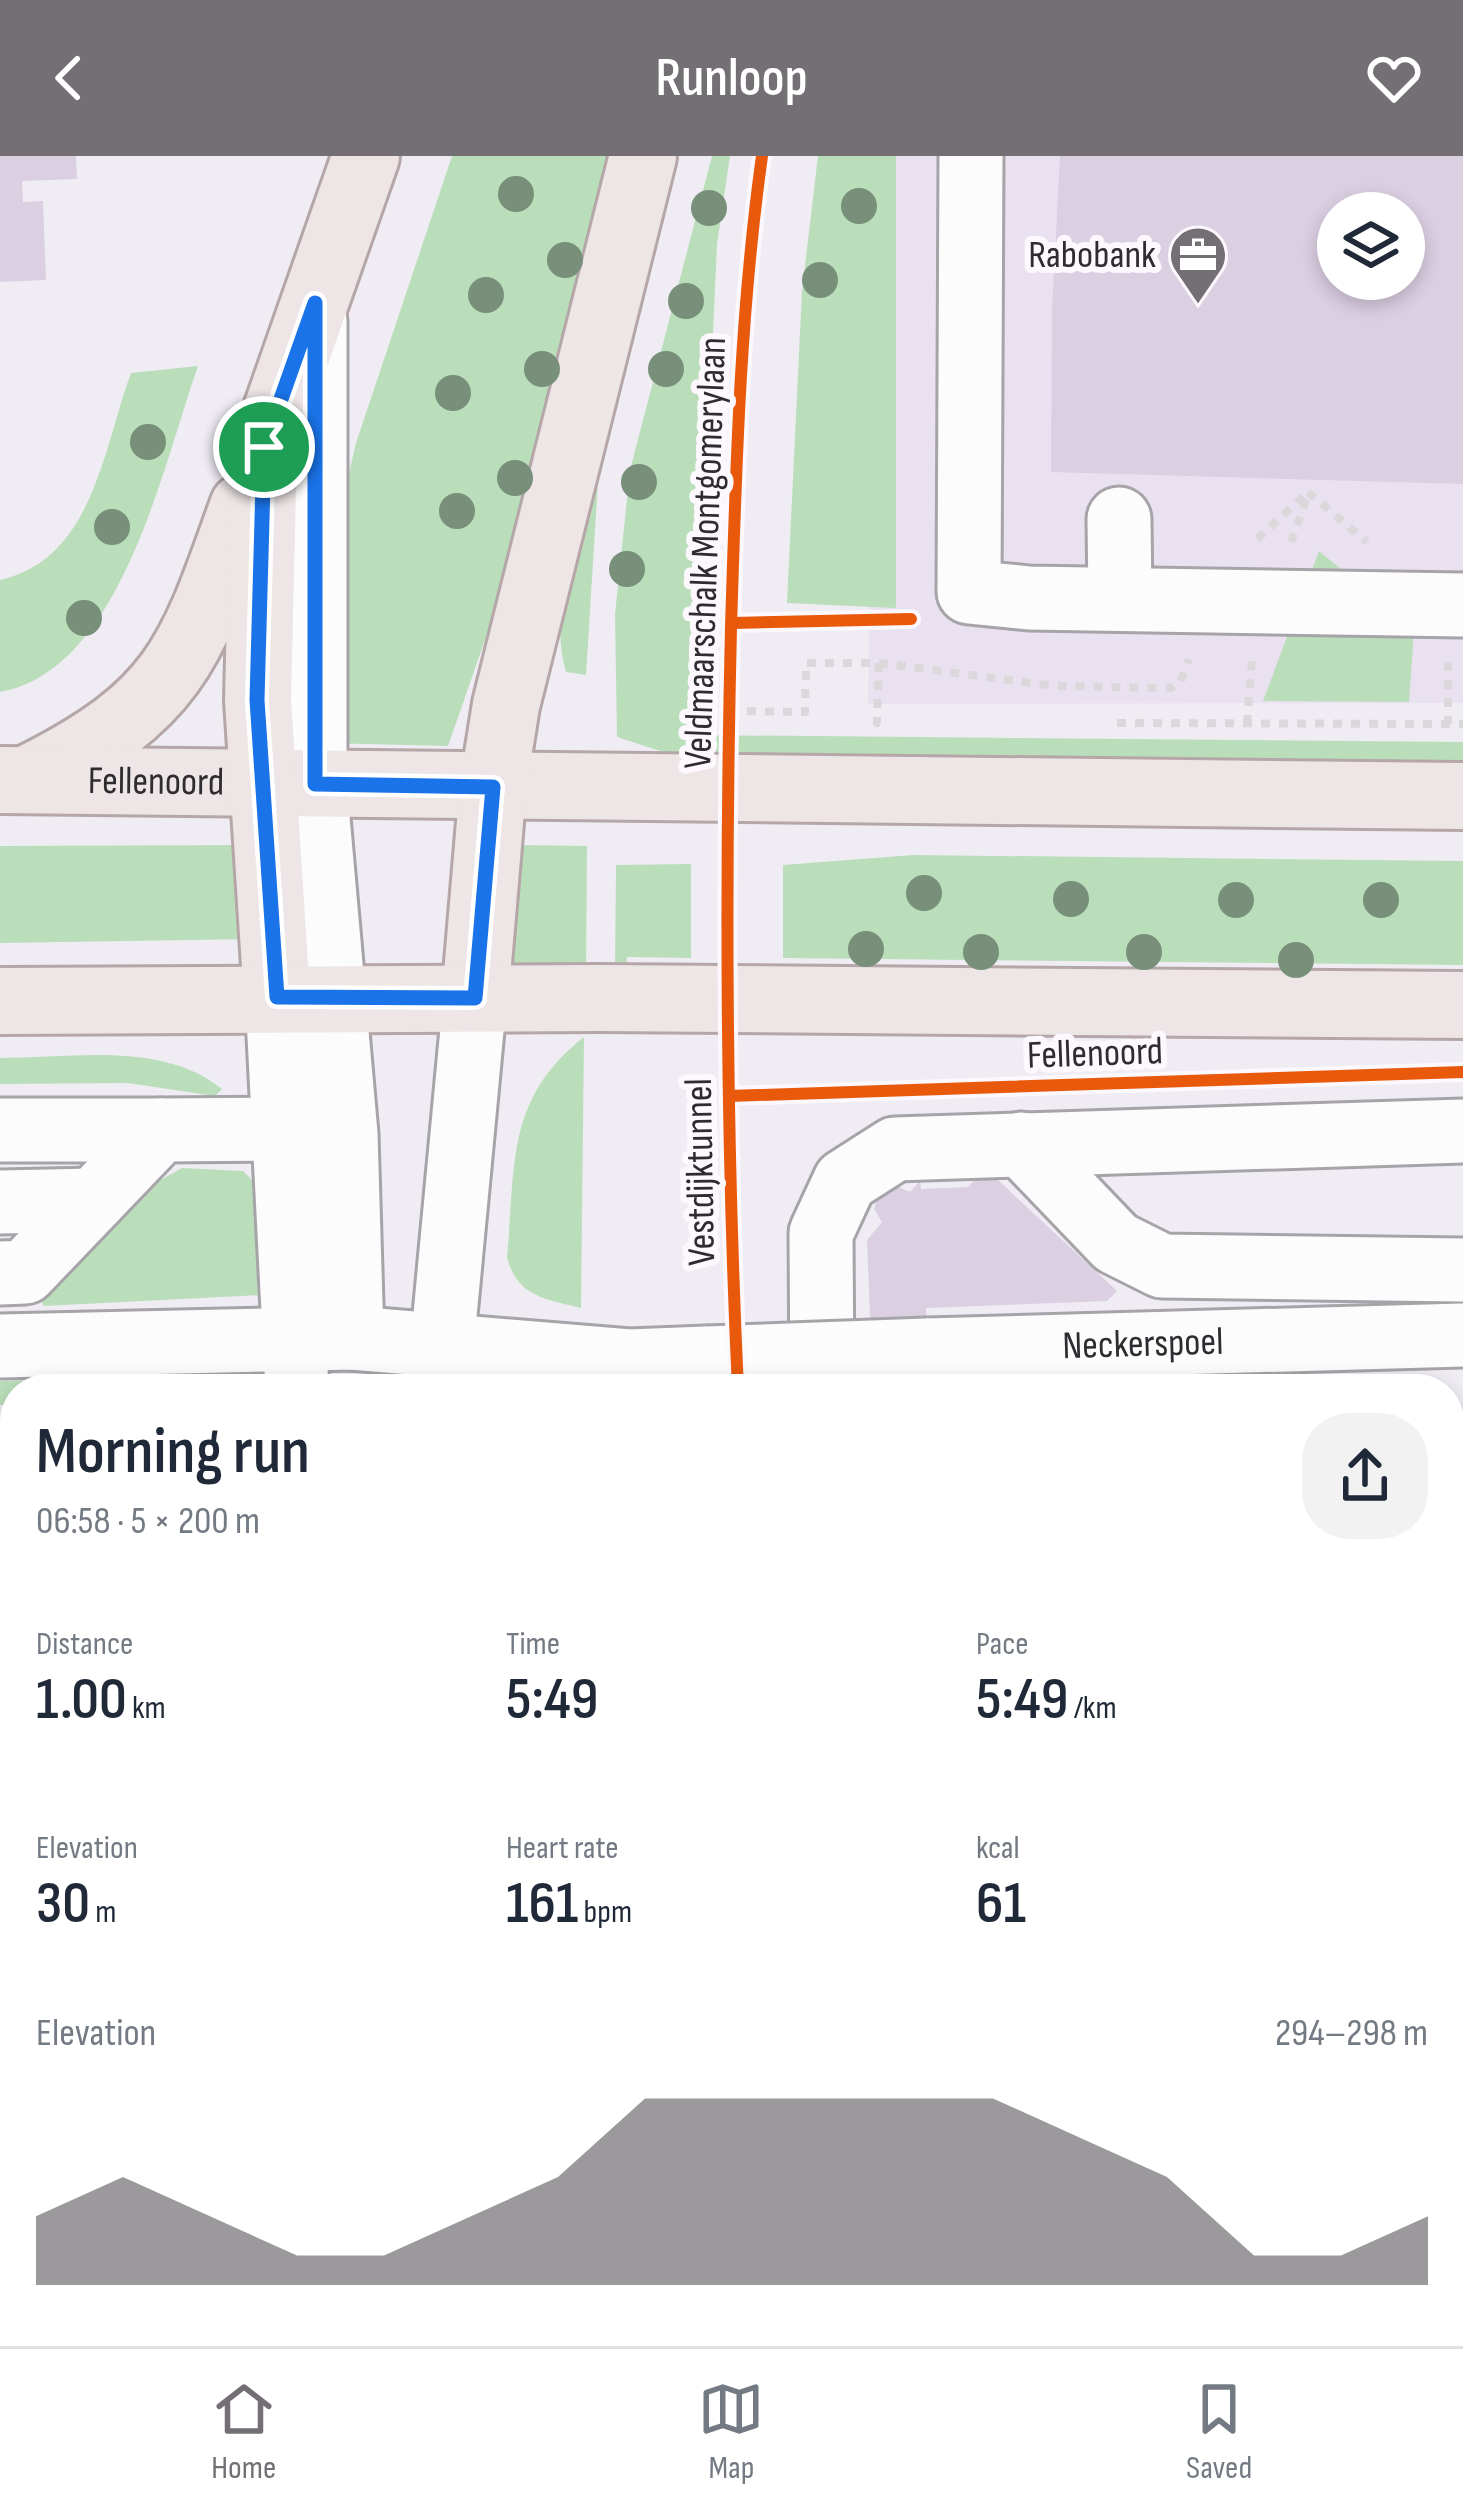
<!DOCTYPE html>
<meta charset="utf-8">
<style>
body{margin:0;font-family:"Sofia Sans Condensed",sans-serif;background:#f2f2f3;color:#1f2937;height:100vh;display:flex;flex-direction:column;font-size:45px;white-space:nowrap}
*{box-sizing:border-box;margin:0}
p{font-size:39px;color:#747a83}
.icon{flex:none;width:66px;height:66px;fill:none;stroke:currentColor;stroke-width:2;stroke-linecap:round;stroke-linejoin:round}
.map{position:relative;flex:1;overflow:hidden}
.side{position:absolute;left:0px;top:1218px;width:1464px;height:972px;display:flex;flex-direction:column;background:#fff;border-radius:48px 48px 0 0;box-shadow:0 6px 18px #0003}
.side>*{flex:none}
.controls{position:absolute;left:1317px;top:36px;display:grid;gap:24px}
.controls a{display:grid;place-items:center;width:108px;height:108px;border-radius:50%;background:#fff;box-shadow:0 6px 18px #0003;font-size:60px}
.pin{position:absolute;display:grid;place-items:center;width:102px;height:102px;color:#fff;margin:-51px;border:6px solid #fff;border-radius:50%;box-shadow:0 3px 12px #0007}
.round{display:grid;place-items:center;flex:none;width:126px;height:126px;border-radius:48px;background:#f2f2f3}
.headline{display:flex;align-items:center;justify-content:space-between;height:204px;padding:0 36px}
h1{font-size:66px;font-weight:600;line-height:90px}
.stats{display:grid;grid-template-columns:repeat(3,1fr);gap:18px;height:204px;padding:12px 36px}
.stats div{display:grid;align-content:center}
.stats b{font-size:60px;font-weight:600}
.stats small{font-size:33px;font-weight:400}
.stats p{font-size:33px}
.chart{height:336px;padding:24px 36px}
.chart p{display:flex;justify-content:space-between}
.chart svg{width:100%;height:216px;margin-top:12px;fill:#736f75;opacity:.7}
header{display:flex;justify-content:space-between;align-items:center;height:156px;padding:0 36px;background:#736f75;color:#fff;font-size:54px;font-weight:600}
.tabs{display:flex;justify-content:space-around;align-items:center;height:168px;border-top:3px solid #e0e1e3;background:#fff;font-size:33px;color:#747a83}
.tabs a{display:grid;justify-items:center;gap:6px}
.tabs .selected{color:#736f75}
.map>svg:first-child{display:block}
</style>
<header><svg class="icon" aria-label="back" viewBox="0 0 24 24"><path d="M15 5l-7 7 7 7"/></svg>Runloop<svg class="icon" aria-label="heart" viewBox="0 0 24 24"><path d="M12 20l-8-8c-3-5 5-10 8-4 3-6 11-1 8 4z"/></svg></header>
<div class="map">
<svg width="1463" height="2190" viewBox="0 0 1463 2190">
<rect width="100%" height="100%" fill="#f0ecf4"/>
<!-- built -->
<g fill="#eae1f0" fill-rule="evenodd">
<path d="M877 0H1463V547L868 548ZM1338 57H1404V123H1338Z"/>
<path d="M1463 2089V2190H848L935 2175H1449V2092Z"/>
</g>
<!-- green -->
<g fill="#badeba">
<path d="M452 0H613L501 438 448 590 324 587 334 383 356 287Z"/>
<path d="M712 0H730L717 88 695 579 1463 586V611L682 602 617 581 615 458 630 314Z"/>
<path d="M818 0H896V452L787 447 802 135Z"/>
<path d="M198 210C163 309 121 515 0 536V424C93 403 103 293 131 217Z"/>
<path d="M590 325 598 326 586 519 566 516C548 452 575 388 590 325Z"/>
<path d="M1319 395 1414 474 1409 546 1263 545Z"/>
<path d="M248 689 257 783 0 787V690Z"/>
<path d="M520 689 587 690 586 814 505 813Z"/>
<path d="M913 699 1463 705V809L783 802V709Z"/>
<path d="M691 708V802L627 801 626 813H615L616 709Z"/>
<path d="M584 881 581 1152C546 1143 517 1141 507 1101 516 1009 505 943 584 881Z"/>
<path d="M0 902C73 902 162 885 222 933L215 940 128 927 0 928Z"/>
<path d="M182 1012 243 1015 257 1029 263 1139 44 1150 40 1144 152 1029Z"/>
<path d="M259 1218 260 1233H15V1249H0V1225Z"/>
<path d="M501 2175H681V2190H497Z"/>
</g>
<!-- building -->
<g fill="#dbcfe2" fill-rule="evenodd">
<path d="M0 0H76L77 23 22 25 23 46 43 45 46 124 0 126Z"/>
<path d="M1060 0H1463V328L1051 316 1052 155ZM1338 57H1404V123H1338Z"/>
<path d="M985 1012 1117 1135 1107 1145 926 1152 929 1233H873L867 1084 882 1066 874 1053 879 1037 894 1029 910 1036 920 1025 921 1033 968 1031Z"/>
<path d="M0 1371H15V2175H78L79 2190H0Z"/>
<path d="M1449 1860 1463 1861V2107H1449Z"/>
</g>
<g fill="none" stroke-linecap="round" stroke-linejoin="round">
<defs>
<g id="minor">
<path d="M971 0 969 436 1029 442 1463 449"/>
<path d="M315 165V628L346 978 352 1182"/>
<path d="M1119 363 1120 443"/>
<path d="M277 841 297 1233"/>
<path d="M0 974H161"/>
<path d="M1021 988 1116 1087 1162 1110 1463 1114"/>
<path d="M0 1046 94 1044"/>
<path d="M0 1117 25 1116 161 974 285 973"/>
<path d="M0 1190 352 1182 629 1205 707 1202"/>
<path id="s1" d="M927 1194 1463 1179"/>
<path d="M438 1233 475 842"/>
<path d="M822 1233 821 1077 845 1025 895 993 1463 975"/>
<path d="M1449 1349H1463"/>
<path d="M1449 1722 1463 1723"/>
<path d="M187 2175 188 2190"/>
<path d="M297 2175 299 2190"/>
<path d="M374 2175V2190"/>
</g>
<g id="major">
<path d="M32 621C177 548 191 497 243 351"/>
<path id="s2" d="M0 624 1463 640"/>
<path d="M277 841 258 544 264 291 366 0"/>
<path d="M475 842 493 631 506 549 643 0"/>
<path d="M0 845 599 842 1463 849"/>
</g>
</defs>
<!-- minor casing -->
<use href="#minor" stroke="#a6a3a9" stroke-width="69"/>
<!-- major casing -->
<use href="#major" stroke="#b5a6a8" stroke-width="72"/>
<!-- path -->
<g stroke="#dad8db" stroke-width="8" stroke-dasharray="9 9" stroke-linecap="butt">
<path d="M1308 336 1367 386"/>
<path d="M1257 383 1308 336"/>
<path d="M1291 386 1308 338"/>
<path d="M1448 506V568"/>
<path d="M879 507 877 567H886"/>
<path d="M729 555 805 556 806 507H879L1055 530 1171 532 1181 525 1189 503"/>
<path d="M1117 567 1463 568"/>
<path d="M1247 568 1252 503"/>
<path d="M1449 1614 1463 1615"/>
<path d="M1449 1801 1463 1802"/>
</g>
<!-- minor -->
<use href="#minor" stroke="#fdfcfd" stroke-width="63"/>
<!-- major -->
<use href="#major" stroke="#ede5e6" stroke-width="66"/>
<defs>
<path id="minor-bridge" d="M707 1202 927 1194"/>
</defs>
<!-- minor-bridge casing -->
<use href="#minor-bridge" stroke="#a6a3a9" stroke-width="69" stroke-linecap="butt"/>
<!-- minor-bridge -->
<use href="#minor-bridge" stroke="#fdfcfd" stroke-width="63"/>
<defs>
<g id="cycleway">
<path d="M732 467 911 463"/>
<path d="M729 940 1463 916"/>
<path d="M738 1233C726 979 725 725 731 471 736 312 740 157 762 0"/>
</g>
</defs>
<!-- cycleway casing -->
<use href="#cycleway" stroke="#fcf8fe" stroke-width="20"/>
<!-- cycleway -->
<use href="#cycleway" stroke="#e8590c" stroke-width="12"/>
</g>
<!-- trees -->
<g fill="#78907a">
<circle cx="516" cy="38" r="18"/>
<circle cx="859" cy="50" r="18"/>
<circle cx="709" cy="52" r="18"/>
<circle cx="565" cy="104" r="18"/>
<circle cx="820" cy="124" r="18"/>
<circle cx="486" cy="139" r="18"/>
<circle cx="686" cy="145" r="18"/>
<circle cx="542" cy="213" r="18"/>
<circle cx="666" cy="213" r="18"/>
<circle cx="453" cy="237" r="18"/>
<circle cx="148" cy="286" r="18"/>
<circle cx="515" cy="322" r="18"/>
<circle cx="639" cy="326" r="18"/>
<circle cx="457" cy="355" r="18"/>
<circle cx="112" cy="371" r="18"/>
<circle cx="627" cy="413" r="18"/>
<circle cx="84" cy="462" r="18"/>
<circle cx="924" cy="737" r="18"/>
<circle cx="1071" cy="743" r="18"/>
<circle cx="1236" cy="744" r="18"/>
<circle cx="1381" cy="744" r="18"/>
<circle cx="866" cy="793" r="18"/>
<circle cx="981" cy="796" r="18"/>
<circle cx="1144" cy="796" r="18"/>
<circle cx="1296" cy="804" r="18"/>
</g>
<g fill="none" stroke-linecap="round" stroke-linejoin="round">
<defs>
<path id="route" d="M315 147V628L493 631 475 842 277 841 257 544 264 291Z"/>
</defs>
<!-- route casing -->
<use href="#route" stroke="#fff" stroke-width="24"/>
<!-- route -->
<use href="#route" stroke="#1a73e8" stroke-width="15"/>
</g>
<!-- icons -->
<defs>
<symbol id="office-pin" viewBox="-11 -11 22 30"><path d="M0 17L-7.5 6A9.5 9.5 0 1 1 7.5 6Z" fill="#736f75" stroke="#fcf8fe"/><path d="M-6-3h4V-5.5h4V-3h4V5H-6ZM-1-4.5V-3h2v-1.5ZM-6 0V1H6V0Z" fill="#fff"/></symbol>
</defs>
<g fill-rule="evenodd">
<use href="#office-pin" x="1165" y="66" width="66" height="90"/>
</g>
<g text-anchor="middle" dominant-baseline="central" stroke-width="12" stroke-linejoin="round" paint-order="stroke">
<!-- poi labels -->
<g font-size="39" fill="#2f2c31" stroke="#fcf8fe" text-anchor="end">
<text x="1156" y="99">Rabobank</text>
</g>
<!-- street labels -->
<g font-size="39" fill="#2f2c31" stroke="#fcf8fe">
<text transform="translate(706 397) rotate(-88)">Veldmaarschalk Montgomerylaan</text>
<text stroke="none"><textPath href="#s2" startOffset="156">Fellenoord</textPath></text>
<text transform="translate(1095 898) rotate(-2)">Fellenoord</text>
<text transform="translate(701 1016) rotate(-91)">Vestdijktunnel</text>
<text stroke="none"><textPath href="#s1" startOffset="216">Neckerspoel</textPath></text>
</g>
</g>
</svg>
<div class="controls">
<a><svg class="icon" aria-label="layers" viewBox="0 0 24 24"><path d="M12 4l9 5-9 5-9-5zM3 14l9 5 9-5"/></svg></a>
</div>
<div class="pin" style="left:264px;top:291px;background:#1e9e55"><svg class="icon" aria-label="arrive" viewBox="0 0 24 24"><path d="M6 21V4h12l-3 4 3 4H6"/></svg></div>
<section class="side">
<div class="headline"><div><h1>Morning run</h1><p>06:58 · 5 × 200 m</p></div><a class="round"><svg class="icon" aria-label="share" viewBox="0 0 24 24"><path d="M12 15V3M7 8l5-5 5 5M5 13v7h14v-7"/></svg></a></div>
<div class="stats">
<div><p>Distance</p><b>1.00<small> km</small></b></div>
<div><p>Time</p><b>5:49</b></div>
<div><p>Pace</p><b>5:49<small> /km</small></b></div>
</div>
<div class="stats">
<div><p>Elevation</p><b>30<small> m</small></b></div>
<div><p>Heart rate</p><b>161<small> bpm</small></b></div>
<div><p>kcal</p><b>61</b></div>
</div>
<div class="chart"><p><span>Elevation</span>294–298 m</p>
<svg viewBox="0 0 160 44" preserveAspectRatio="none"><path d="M0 44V30L10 22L20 30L30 38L40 38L50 30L60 22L70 6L80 6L90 6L100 6L110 6L120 14L130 22L140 38L150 38L160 30V44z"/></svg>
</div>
</section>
</div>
<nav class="tabs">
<a class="selected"><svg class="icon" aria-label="home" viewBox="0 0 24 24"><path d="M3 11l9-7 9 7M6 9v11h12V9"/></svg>Home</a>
<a><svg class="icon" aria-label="map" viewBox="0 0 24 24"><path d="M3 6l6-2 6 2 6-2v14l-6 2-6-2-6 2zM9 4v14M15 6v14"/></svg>Map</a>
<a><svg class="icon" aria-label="saved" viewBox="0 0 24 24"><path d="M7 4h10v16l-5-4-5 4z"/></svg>Saved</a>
</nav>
